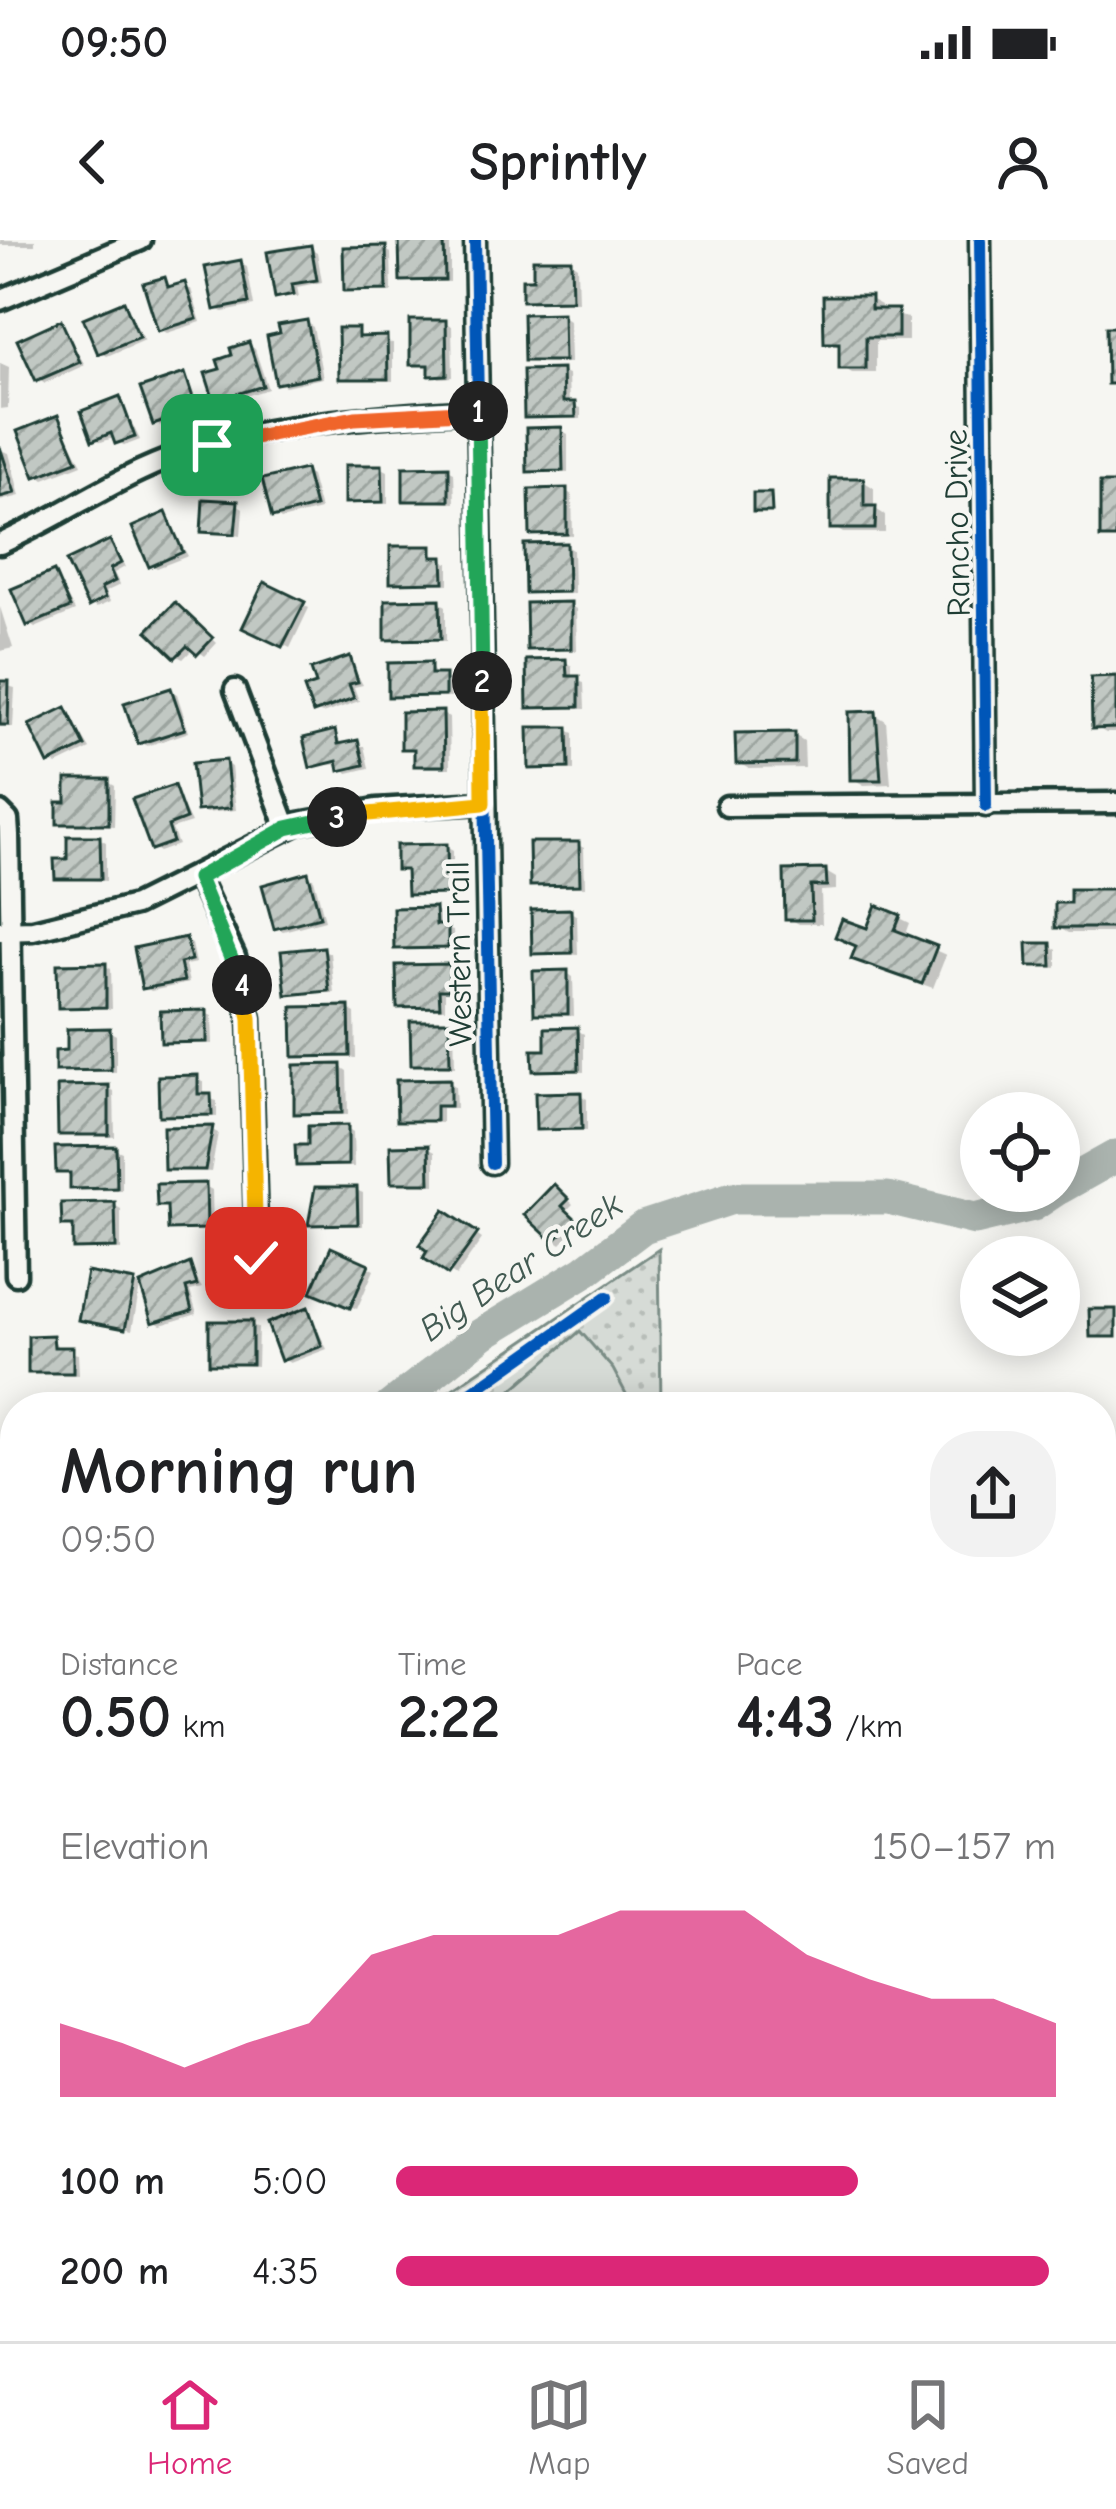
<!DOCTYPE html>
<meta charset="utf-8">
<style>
body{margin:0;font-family:"Comic Neue",sans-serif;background:#f2f2f2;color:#202124;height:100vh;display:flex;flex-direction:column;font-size:45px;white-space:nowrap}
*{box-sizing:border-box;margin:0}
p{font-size:39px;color:#757577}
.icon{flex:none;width:66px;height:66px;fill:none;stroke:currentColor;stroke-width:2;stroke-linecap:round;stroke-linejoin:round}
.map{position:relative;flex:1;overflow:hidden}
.panel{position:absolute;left:0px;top:1152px;width:1116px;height:951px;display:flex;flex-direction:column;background:#fff;border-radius:48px 48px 0 0;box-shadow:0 6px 30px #0003}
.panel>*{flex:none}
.tools{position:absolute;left:960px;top:852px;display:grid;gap:24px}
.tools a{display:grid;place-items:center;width:120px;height:120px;border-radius:50%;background:#fff;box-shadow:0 6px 30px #0003;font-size:60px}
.pin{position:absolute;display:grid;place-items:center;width:102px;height:102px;color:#fff;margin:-51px;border-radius:24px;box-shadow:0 6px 18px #0006}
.km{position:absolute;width:60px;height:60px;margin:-30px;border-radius:50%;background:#222;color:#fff;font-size:33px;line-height:60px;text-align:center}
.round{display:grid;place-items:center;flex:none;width:126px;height:126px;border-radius:48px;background:#f2f2f2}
.headline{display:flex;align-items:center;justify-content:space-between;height:204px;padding:0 60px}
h1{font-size:66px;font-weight:600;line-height:90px}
.stats{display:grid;grid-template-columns:repeat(3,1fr);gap:18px;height:204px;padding:12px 60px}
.stats div{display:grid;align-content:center}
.stats b{font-size:60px;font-weight:600}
.stats small{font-size:33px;font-weight:400}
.stats p{font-size:33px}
.chart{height:336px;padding:24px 60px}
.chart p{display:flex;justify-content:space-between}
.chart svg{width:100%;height:216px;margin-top:12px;fill:#db2777;opacity:.7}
ul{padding:0 60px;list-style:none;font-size:39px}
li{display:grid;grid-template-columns:192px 144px 1fr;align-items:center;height:90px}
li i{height:30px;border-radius:15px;background:#db2777}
.status{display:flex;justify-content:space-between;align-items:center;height:84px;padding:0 60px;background:#fff;direction:ltr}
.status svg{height:33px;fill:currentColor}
header{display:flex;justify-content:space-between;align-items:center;height:156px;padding:0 60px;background:#fff;font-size:54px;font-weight:600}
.tabs{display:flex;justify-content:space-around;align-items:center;height:168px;border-top:3px solid #e0e0e0;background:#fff;font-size:33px;color:#757577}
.tabs a{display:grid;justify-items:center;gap:6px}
.tabs .active{color:#db2777}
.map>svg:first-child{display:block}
</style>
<div class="status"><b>09:50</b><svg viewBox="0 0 49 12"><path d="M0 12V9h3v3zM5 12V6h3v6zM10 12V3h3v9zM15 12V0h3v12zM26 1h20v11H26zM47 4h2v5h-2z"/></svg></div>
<header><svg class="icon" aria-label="back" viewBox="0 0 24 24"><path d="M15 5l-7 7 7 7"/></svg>Sprintly<svg class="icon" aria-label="person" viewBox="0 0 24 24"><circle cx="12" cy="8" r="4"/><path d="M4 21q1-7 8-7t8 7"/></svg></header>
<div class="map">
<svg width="1116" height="2101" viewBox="0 0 1116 2101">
<defs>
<pattern id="grass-dots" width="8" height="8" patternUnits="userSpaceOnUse" patternTransform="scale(3)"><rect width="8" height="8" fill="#d6dbd6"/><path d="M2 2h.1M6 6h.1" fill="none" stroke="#b7bdb8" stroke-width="1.8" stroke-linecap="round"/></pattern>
<pattern id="building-hatch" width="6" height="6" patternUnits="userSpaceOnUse" patternTransform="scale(3)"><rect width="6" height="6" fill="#c1c8c3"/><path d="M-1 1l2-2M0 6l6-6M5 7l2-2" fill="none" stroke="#9ca49f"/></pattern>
</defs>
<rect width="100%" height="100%" fill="#f6f6f2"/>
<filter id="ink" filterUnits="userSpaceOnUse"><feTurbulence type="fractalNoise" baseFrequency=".00833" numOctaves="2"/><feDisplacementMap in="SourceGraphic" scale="24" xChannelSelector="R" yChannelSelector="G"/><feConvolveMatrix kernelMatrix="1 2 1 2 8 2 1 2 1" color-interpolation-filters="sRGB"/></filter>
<g filter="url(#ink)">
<!-- grass -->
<g fill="url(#grass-dots)" stroke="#7a8c85" stroke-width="3">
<path d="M659 1009 661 1167H426Z"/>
<path d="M0 1278H15V2088H1101V1498L1116 1497V2101H0Z"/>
</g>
<!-- garden -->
<g fill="#d6dbd6" stroke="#7a8c85" stroke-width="3">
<path d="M580 1091 613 1129 633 1167H492Z"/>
<path d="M0 1484H15V1669L0 1668Z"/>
<path d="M0 1728H15V1909L0 1910Z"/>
</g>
<!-- shadow -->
<g fill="#0003">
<rect x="0" y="0" width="35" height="5"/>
<path d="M443 1 450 4V42L403 39Z"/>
<path d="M310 8 317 12 322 42 297 47 299 57 278 56Z"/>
<path d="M385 9 391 13 392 52 346 49Z"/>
<path d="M571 22 577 26 578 62 525 59 536 42Z"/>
<path d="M241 24 247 27 254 66 223 72 216 68Z"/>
<path d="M165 40 173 49H191L201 82 167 93 160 89Z"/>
<path d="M870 59 881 65V72L908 78V101H876V133H852L842 127V107L827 101Z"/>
<path d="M124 64 144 100 107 116 101 112Z"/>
<path d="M563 76 569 80 570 123 527 120Z"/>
<path d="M307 83 313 87 323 138 285 146 279 142Z"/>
<path d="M445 83 452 86 453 137 439 138 432 127 413 124Z"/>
<path d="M61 84 85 125 45 143 39 139Z"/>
<path d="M357 91 363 100 393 103V141L342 138Z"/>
<path d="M248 105 255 109 268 149 223 163 217 159 224 131Z"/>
<path d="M0 123 9 127 8 168 0 169Z"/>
<path d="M561 132 568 135 569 165 581 168V179L527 177Z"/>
<path d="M185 136 202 173 162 187 155 183Z"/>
<path d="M120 159 140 200 124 206 116 197 101 202 94 198Z"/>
<path d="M58 178 82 224 44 239 38 235Z"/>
<path d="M561 190 568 194V233L530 230Z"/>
<path d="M0 210 9 213 20 256 0 261Z"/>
<path d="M382 228 388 231V264L348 261Z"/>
<path d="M448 229 454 232 455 263 406 260Z"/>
<path d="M304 232 311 236 320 270 281 280 275 276Z"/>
<path d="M863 241 874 248V268L885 275V293H843L833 287Z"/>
<path d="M566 251 572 255 573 296 533 293Z"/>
<path d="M237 264 243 268 241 296 204 290Z"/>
<path d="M166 276 188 316 157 328 151 325Z"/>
<path d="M110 304 125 327 114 333 120 345 105 352 110 362 96 368 90 364Z"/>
<path d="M567 306 573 310 574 354 528 351Z"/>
<path d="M431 309 437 320 449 323V344L393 341Z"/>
<path d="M54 334 75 371 35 388 29 384Z"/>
<path d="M266 346 309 368 290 408 246 386Z"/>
<path d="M439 362 446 366V401L388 399Z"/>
<path d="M570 365 576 369 577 411 530 408Z"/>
<path d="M0 367 13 408 0 411Z"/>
<path d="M182 369 217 403 205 416 194 408 183 419 177 416Z"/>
<path d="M349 419 363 445 354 447 359 461 322 474 315 471 320 446Z"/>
<path d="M565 422 572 426V439L584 443 585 469 529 466Z"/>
<path d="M430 425 437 437 450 440 451 458 391 455Z"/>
<path d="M1116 439V493H1106L1095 487Z"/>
<path d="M0 444 15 448 13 487H0Z"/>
<path d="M171 451 177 454 189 492 147 506 140 502Z"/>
<path d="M66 470 90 509 57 525 50 521Z"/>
<path d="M443 474 449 478 450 528H423L417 525V511L404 508Z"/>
<path d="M875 474 886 481 891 544 864 545 853 539Z"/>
<path d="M567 490 574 493V530L532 527Z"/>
<path d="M334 493 343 506H364L369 528 348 533 340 524 313 526Z"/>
<path d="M794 495 804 501 805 528 749 529 739 523Z"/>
<path d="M225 523 231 527 236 570 206 573 200 570Z"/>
<path d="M108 542 115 546 114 586 60 582Z"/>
<path d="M174 548 191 583 172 589 178 605 159 612 153 608Z"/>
<path d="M100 599 106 602V641L58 638Z"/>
<path d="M578 605 584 608 585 647 533 645Z"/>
<path d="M446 607 453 611V656L410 653 409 632 399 629Z"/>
<path d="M826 632 836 638V650L821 651 822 684H799L788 678 787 633Z"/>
<path d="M307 635 314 639 325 680 283 691 276 687Z"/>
<path d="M1116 652V693H1068L1058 687 1073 666Z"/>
<path d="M435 670 441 673V688L453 691 454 710 397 707Z"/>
<path d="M571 672 577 676 578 715 535 712Z"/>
<path d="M900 678 910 683 905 697 946 715 933 748 864 724 869 692Z"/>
<path d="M186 700 192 704 196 723 185 725 189 743 151 751 145 747Z"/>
<path d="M1050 706 1057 710V728L1031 725Z"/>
<path d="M324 710 330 713 334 753H289Z"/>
<path d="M105 726 111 729 112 769 61 766Z"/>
<path d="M448 727 454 730V752H445V769L400 766Z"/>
<path d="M567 733 573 737 574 776 537 772Z"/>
<path d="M348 769 355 773 356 818 296 815Z"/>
<path d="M206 773 212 776 213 804 164 801Z"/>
<path d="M448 784 454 787 455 827 414 824Z"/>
<path d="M577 790 584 794V832L536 830Z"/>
<path d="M109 791 116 795V832L58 829 70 813Z"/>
<path d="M341 827 347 831 348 875 297 873Z"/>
<path d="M197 838 204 842V857L217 861V877L162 874Z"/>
<path d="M449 842 455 846 456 868H442V883L400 880Z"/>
<path d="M108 848 114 851 115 897 61 894Z"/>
<path d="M580 855 587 859V891L539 888Z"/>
<path d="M347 888 353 892 354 927 299 925 311 908Z"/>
<path d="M212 890 218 893 211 932 167 929Z"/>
<path d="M428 908 435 912V945L394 942Z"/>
<path d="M115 909 122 912V950L79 951 73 947V935L59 931Z"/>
<path d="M205 946 212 950 213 991 171 988 170 968 160 964Z"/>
<path d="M356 950 363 953V986L312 984Z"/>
<path d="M560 952 573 964 566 971 580 984 561 1004 555 1000Z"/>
<path d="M114 965 121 969V1010L76 1007V988L65 984Z"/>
<path d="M445 974 482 999 456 1036 427 1017Z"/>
<path d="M190 1027 202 1048 190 1051 197 1074 161 1085 154 1081Z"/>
<path d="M368 1027 374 1030 357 1069 321 1054Z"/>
<path d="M134 1043 140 1047 132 1090 82 1078Z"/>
<path d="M308 1071 327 1109 290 1123 283 1119Z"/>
<path d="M251 1084 258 1088 257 1126 212 1122Z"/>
<path d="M53 1098 59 1110 78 1114 79 1135 31 1132Z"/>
</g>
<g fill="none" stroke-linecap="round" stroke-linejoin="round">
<!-- river -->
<g stroke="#aab3ae" stroke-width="33">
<path d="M1059 948 1116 916"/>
<path d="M390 1167 482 1094 585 1031 643 987 732 958H888L975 979 1033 965 1054 951"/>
<path d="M0 1279 15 1274"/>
</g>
</g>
<!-- building -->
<g fill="url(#building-hatch)" stroke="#1f3d34" stroke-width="3">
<path d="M399 0H444L445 40 400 41Z"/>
<path d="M311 5 317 40 292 44 294 54 275 58 267 12Z"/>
<path d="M386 6 387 50 344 51 343 7Z"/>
<path d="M533 19H571L572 60 522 61V39H533Z"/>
<path d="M241 20 249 63 214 70 205 27Z"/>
<path d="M165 37 168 47 185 42 197 79 158 91 143 43Z"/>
<path d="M823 56H871V69H898V97H866V129H839V103H824Z"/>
<path d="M124 61 139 97 98 114 83 78Z"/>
<path d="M563 73 564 121H524L523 74Z"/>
<path d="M61 80 80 122 36 141 17 100Z"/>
<path d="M307 80 318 136 276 144 267 96 280 93 278 85Z"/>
<path d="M410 80H446L447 135 429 136V125H410Z"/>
<path d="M1106 87H1116V144H1107Z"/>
<path d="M338 88H358V97L387 96 388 139H339Z"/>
<path d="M249 102 263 146 214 161 205 133 220 129 217 120 232 115 230 108Z"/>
<path d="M562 129 563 162H575L576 177 524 178 523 130Z"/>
<path d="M185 133 197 170 153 185 140 148Z"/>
<path d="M120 156 135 197 115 204 111 193 92 201 81 171Z"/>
<path d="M58 175 77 221 35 237 17 191Z"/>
<path d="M562 187 563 231 527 232 526 188Z"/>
<path d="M0 207 15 253 0 257Z"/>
<path d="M345 225H382L383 262 345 263Z"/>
<path d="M449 226V261H403V227Z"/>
<path d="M305 229 315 267 272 278 262 239Z"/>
<path d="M830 238H864V266H876L875 289H830Z"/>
<rect x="1100" y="243" width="16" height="55"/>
<path d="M567 248V294L530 295 529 249Z"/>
<path d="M753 253H771L772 272H753Z"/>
<path d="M203 259 238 261 235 294 201 292Z"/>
<path d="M166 272 183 312 149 327 132 287Z"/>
<path d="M110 300 121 323 110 329 115 341 101 348 105 358 88 367 66 321Z"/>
<path d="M567 303 568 352 525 353 524 304Z"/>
<path d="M390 306H432V317H443L444 342 390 343Z"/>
<path d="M54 331 70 368 27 386 11 349Z"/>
<path d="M264 342 305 362 282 407 242 388Z"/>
<path d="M440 359 441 399 385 400V360Z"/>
<path d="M175 362 213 398 197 415 187 406 175 418 147 391Z"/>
<path d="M571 362V409L527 410 526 363Z"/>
<path d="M350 416 358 442 349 444 354 458 313 473 304 448 316 444 311 429Z"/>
<path d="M566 419 567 436H579V467L527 468 526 420Z"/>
<path d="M431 422V434H445V456L388 457V423Z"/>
<path d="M1116 436V488L1092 489 1091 437Z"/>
<path d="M0 441H9L8 485H0Z"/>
<path d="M171 448 185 489 138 504 124 463Z"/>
<path d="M66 467 85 506 48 524 29 485Z"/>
<path d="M443 471 444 526H414V509H401V472Z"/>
<path d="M876 471 881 540H850L849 472Z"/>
<path d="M528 487H568L569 528 529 529Z"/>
<path d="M335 490 338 504 358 500 364 525 339 531 337 521 310 528 303 498Z"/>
<path d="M795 492V523L736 524 735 493Z"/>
<path d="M226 520 231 568 197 571 192 523Z"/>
<path d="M66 539H109V584H57V562H66Z"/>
<path d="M174 545 186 579 168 586 173 602 151 610 132 559Z"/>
<path d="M67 596H100L101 639H55L54 619H67Z"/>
<path d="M529 602H579L580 645 530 646Z"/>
<path d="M447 604 448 654 407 655 406 630H396V605Z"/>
<path d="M826 629 827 646H811L812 680H785L784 630Z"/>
<path d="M308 632 320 677 274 689 262 645Z"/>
<path d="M1070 649H1116V688H1055V663H1070Z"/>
<path d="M876 665 901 675 895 690 937 706 922 744 851 719 856 706 835 697 842 679 867 688Z"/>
<path d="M435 667 436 685H448V708L394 709 393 668Z"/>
<path d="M571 669 572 713 532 714 531 670Z"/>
<path d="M186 697 191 720 180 723 184 741 142 749 134 708Z"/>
<path d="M1027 703H1051L1052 726H1028Z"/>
<path d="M324 707 329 751 286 755 281 711Z"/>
<path d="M106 723V767L58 768 57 724Z"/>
<path d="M449 724V750H439L440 767 397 768 396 725Z"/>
<path d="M568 730V774H534L533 731Z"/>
<path d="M349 766 350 816 293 817 292 767Z"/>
<path d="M207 770V802L161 803 160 771Z"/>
<path d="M410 781H449L450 825H411Z"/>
<path d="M578 787 579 830 533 831 532 810H545V788Z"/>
<path d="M110 788 111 830 55 831V811L67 810V789Z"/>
<path d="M341 824 342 873 294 874V825Z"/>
<path d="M198 835V854H211L212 875 159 876 158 836Z"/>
<path d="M450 839V866H436V881H397L396 840Z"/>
<path d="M109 845V895H58L57 846Z"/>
<path d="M581 852 582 889 536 890 535 853Z"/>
<path d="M348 885V925L296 926 295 905H308V886Z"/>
<path d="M213 886 205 930H164L163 887Z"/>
<path d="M429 905 430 943H391L390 906Z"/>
<path d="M116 906 117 948 70 949V933H56L55 907Z"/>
<path d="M206 943 207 989 168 990 167 966H157L156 944Z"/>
<path d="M554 944 569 959 562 966 576 979 553 1002 524 975Z"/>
<path d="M315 947H357L358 984 308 985Z"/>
<path d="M115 962 116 1008 73 1009V986H62L61 963Z"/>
<path d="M444 970 478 993 448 1035 423 1018 427 1011 419 1005Z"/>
<path d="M331 1007 369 1024 350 1068 311 1052Z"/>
<path d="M190 1023 197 1045 186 1048 192 1071 152 1083 140 1044Z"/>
<path d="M87 1032 135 1041 125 1089 78 1080Z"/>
<path d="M308 1067 322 1106 281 1121 267 1083Z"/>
<path d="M1089 1069H1116V1097H1090Z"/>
<rect x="209" y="1081" width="43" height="43"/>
<path d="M53 1095 54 1107H73V1133H28V1096Z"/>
</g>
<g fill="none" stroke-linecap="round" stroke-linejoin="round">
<defs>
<g id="lane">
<path d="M1101 1853H1116"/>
<path d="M899 2088 914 2101"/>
<path d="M925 2088 928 2101"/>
<path d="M1046 2101 1049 2088"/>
</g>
<g id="street">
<path d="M475 0 492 923"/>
<path d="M980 0 986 566"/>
<path d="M0 60 141 0"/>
<path d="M0 304C49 282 93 253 140 231 245 182 365 177 478 170"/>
<path d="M235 450 287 588"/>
<path d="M727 566 1116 563"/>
<path d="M0 572 8 580 9 595 16 1035"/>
<path d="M198 637 235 717 250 778 257 1018"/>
<path d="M0 691 33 690 135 665 299 583 376 569 483 563"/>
<path d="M0 2020H15"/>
</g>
</defs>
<!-- lane casing -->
<use href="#lane" stroke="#1f3d34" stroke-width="18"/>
<!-- street casing -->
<use href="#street" stroke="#1f3d34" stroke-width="27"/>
<!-- lane -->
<use href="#lane" stroke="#f6f6f2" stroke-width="9"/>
<!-- street -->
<use href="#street" stroke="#f6f6f2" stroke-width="18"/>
<defs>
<g id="cycleway">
<path d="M475 0 492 923"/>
<path d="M980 0 986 566"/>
<path d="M451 1167 607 1057"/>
<path d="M44 2088 72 2096 105 2089 163 2101 185 2099 205 2088"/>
</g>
</defs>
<!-- cycleway casing -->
<use href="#cycleway" stroke="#f6f6f2" stroke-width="20"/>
<!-- cycleway -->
<use href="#cycleway" stroke="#0057b8" stroke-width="12"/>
</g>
</g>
<g fill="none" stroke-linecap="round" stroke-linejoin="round" filter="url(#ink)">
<defs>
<path id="split-1" d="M212 205 355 178 478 171"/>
<path id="split-2" d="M478 171 482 441"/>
<path id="split-3" d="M337 577 483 563 482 441"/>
<path id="split-4" d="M242 745 198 638 287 588 337 577"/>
<path id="split-5" d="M242 745 250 778 256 1018"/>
</defs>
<!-- split-1 casing -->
<use href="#split-1" stroke="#fff" stroke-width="24"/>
<!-- split-2 casing -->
<use href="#split-2" stroke="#fff" stroke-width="24"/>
<!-- split-3 casing -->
<use href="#split-3" stroke="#fff" stroke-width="24"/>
<!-- split-4 casing -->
<use href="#split-4" stroke="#fff" stroke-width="24"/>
<!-- split-5 casing -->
<use href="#split-5" stroke="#fff" stroke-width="24"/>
<!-- split-1 -->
<use href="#split-1" stroke="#f0652b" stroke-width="15"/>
<!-- split-2 -->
<use href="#split-2" stroke="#22a559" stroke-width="15"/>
<!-- split-3 -->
<use href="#split-3" stroke="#f5b400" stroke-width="15"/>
<!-- split-4 -->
<use href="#split-4" stroke="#22a559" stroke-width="15"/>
<!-- split-5 -->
<use href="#split-5" stroke="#f5b400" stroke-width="15"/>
</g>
<g text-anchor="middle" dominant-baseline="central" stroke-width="9" stroke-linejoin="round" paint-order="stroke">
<!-- street labels -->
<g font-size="33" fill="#1f3d34" stroke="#f6f6f2">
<text transform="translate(957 283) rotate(-91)">Rancho Drive</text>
<text transform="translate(459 714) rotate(-91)">Western Trail</text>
</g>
<!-- water labels -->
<g font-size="36" font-style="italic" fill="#425a52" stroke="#f6f6f2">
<text transform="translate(521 1027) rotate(-34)">Big Bear Creek</text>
</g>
</g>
</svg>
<div class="tools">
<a><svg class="icon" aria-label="locate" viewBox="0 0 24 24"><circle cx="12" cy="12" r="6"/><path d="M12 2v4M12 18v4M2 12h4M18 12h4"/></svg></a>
<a><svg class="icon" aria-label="layers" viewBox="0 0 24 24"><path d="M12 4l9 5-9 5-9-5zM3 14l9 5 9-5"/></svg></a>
</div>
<div class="pin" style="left:212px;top:205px;background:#1e9e55"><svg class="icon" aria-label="arrive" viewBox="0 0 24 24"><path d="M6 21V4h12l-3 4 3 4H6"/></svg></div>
<div class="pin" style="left:256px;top:1018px;background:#d93025"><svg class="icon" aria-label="check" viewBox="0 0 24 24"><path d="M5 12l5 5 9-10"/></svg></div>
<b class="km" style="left:478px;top:171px">1</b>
<b class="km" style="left:482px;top:441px">2</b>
<b class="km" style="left:337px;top:577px">3</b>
<b class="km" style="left:242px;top:745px">4</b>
<section class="panel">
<div class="headline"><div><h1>Morning run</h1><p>09:50</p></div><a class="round"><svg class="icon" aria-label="share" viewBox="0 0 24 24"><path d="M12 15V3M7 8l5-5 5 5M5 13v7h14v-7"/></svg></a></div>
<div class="stats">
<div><p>Distance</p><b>0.50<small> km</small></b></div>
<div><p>Time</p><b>2:22</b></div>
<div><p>Pace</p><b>4:43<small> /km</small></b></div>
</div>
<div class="chart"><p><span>Elevation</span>150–157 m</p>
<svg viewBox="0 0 160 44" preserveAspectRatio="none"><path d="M0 44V29L10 33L20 38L30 33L40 29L50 15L60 11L70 11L80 11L90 6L100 6L110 6L120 15L130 20L140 24L150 24L160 29V44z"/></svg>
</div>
<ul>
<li><b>100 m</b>5:00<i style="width:70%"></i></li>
<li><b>200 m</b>4:35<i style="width:99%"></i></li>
</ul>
</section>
</div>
<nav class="tabs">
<a class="active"><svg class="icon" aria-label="home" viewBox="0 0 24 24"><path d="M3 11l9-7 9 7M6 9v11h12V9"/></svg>Home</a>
<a><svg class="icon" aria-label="map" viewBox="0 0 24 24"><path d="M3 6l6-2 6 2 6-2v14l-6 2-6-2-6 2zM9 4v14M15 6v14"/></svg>Map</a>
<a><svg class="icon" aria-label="saved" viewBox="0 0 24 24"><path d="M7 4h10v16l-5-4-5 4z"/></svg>Saved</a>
</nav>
